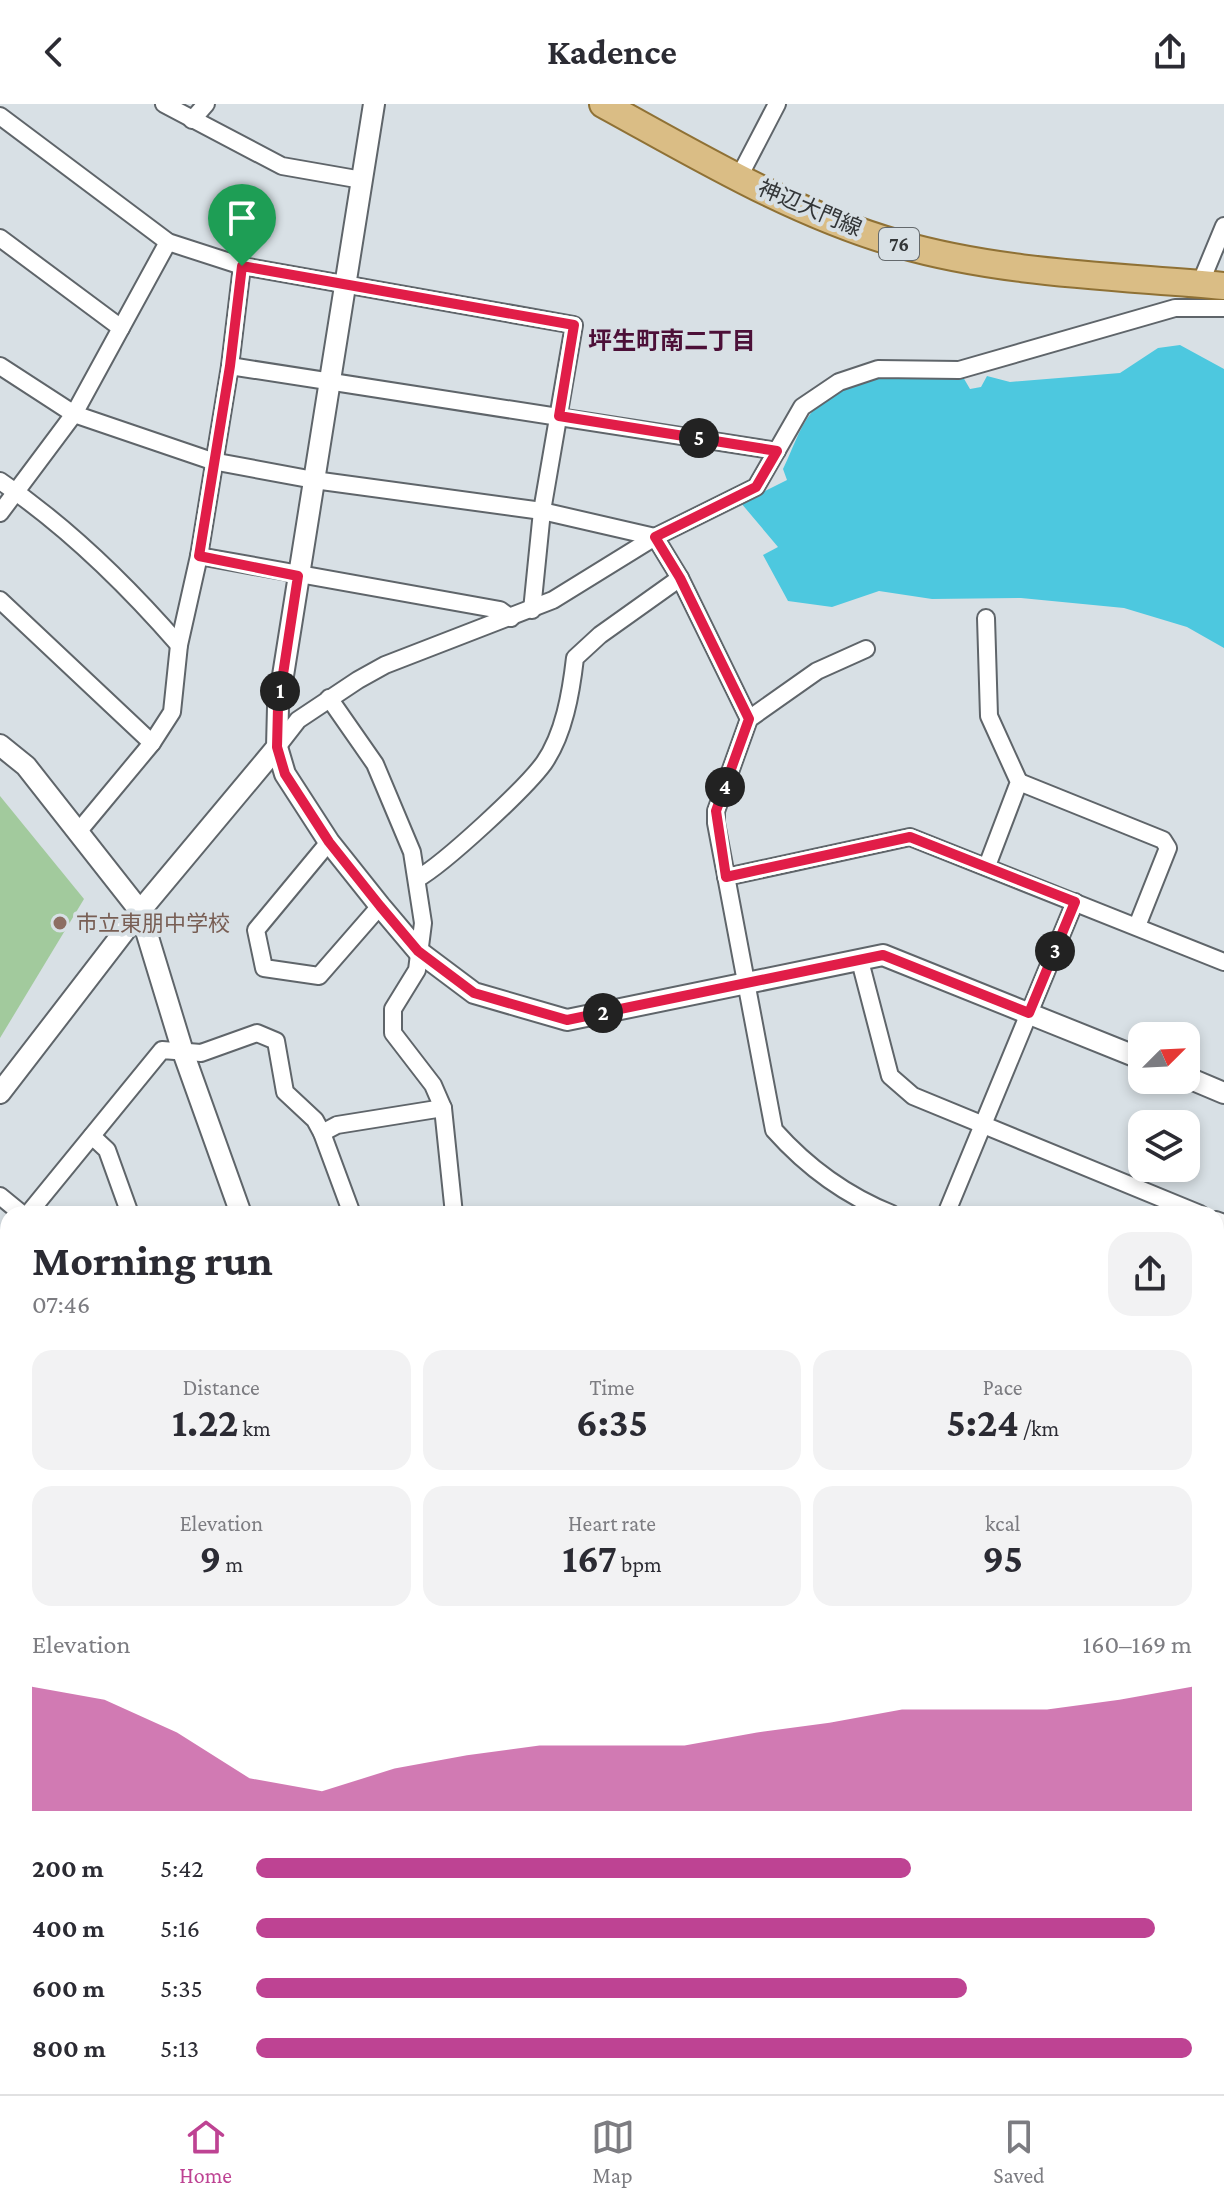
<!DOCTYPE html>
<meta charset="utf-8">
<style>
body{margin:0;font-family:"Crimson Pro","Noto Sans JP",serif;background:#f2f2f3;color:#2b2b33;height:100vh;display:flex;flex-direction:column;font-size:30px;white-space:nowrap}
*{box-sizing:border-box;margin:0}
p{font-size:26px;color:#7c7c81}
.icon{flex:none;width:44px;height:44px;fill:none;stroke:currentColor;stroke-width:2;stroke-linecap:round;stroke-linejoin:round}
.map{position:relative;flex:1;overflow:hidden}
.side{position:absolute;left:0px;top:1102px;width:1224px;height:888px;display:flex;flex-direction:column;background:#fff;border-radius:24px 24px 0 0;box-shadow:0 4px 12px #0003}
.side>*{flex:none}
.needle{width:52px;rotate:66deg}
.fabs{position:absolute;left:1128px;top:918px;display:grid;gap:16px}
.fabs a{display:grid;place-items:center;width:72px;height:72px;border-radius:16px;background:#fff;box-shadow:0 4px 12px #0003;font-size:40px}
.pin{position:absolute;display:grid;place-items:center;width:68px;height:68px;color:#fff;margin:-82px -34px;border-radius:50% 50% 50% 0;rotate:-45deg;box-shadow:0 0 8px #0007}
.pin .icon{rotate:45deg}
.km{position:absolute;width:40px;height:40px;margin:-20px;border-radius:50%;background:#222;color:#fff;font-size:22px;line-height:40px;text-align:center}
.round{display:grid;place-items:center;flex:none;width:84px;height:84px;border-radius:24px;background:#f2f2f3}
.headline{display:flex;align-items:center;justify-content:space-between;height:136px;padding:0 32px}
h1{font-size:44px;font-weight:700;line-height:60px}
.stats{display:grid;grid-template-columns:repeat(3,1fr);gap:12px;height:136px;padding:8px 32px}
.stats div{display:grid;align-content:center;border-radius:20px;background:#f2f2f3;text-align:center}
.stats b{font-size:40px;font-weight:700}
.stats small{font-size:22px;font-weight:400}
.stats p{font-size:22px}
.chart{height:224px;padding:16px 32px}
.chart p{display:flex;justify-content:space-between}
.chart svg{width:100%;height:144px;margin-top:8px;fill:#be4393;opacity:.7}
ul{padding:0 32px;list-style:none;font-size:26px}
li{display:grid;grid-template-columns:128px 96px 1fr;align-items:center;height:60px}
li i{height:20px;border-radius:10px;background:#be4393}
header{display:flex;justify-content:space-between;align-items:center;height:104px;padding:0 32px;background:#fff;font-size:36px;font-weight:700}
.tabs{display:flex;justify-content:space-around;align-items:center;height:112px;border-top:2px solid #e1e1e2;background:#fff;font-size:22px;color:#7c7c81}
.tabs a{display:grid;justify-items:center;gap:4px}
.tabs .on{color:#be4393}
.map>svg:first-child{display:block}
</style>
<header><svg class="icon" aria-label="back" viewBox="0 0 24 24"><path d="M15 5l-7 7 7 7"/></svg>Kadence<svg class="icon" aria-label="share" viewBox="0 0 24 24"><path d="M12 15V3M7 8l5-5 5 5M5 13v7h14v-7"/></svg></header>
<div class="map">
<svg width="1224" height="1990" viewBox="0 0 1224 1990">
<rect width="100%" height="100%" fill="#d8e0e5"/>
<!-- green -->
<g fill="#a2ca9d">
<path d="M0 692 84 795 0 934Z"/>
<path d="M1216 1605 1224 1611V1820L1216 1813Z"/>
<path d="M26 1982H211L209 1990H23Z"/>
</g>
<!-- water -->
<g fill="#4dc8df">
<path d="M1180 241 1224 265V544L1187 523 1124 504 1021 494 932 495 879 487 832 503 788 497 763 451 778 443 741 399 787 376 783 365C792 347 799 324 811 309 844 263 914 274 963 273L970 285 981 283 987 272 1010 278 1120 269 1158 244Z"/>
<path d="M8 1144V1307L0 1310V1154Z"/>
</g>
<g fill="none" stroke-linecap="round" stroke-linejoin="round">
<defs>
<g id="minor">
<path d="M164 0 282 62 362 76"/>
<path d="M0 12 168 138 242 162 574 221 542 407 532 506"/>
<path d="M192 16 206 0"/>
<path d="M739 73 777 0"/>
<path d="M0 134 121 224"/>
<path d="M1200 180 1224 122"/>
<path d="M0 262 74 310 212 357 314 376 542 407 655 433 680 474 749 615"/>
<path d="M230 262 777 347"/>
<path d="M0 377C68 423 125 479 179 541"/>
<path d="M0 409 74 310 168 138"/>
<path d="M199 452 500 506 511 514"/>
<path d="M0 496 152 639"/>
<path d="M986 514 989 612 1019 678 987 762"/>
<path d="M866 545 817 567 749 615 716 707V719L774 1026C806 1062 847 1092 892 1110"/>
<path d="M329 594 375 660 412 748 423 819 417 866 393 905V929L433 981 443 1004 454 1110"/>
<path d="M277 643 298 616 358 576 385 561 553 496 655 433 756 383 802 303 839 278 878 265 959 266 1175 204H1224"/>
<path d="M1019 678 1163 736 1168 744 1137 822"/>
<path d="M78 728 152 639 172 608 179 541 199 452 230 262 242 162"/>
<path d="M329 738 256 826 264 864 319 872 380 802"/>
<path d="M726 773 910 733 1224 858"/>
<path d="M417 775C445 759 525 685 544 659 564 630 571 589 575 554L600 531 680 474"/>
<path d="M860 857 890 972 913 992 1200 1110"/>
<path d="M322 1029 337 1021 443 1004"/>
<path d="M92 1032 107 1046 130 1110"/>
<path d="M0 1092 22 1110"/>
<path d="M28 1110 162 946 201 949 257 929 276 937 285 988 315 1016 322 1029 352 1110"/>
<path d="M946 1110 1075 798"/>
<path d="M1216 1116 1224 1119"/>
<path d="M0 1144 8 1134"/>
<path d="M1216 1243 1224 1246"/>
<path d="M0 1321 8 1343"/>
<path d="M0 1611 4 1623 0 1636"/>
<path d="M0 1768 8 1754"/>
<path d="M0 1845 8 1850"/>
<path d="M300 1982 316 1987"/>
<path d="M883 1982 908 1990"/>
<path d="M1147 1982 1151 1990"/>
<path d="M21 1990 24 1982"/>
<path d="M212 1990 214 1982"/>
<path d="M425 1990 428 1982"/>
<path d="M796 1990 799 1982"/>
<path d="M972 1990 975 1982"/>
<path d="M1066 1990 1069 1982"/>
</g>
<g id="tertiary">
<path d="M0 641 26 662 140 807 183 948 241 1110"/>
<path d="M277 643 285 670 329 738 380 802 418 847 474 889 567 916 883 851 1142 955"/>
<path d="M1186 973 1224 989"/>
<path d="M0 989 140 807 277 643 278 603 374 0"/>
<path d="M0 1748 8 1752"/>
<path d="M591 1982 616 1990"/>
<path d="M315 1990 318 1982"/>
</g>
<path id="primary" d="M603 0C698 52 794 110 899 140 1003 170 1117 172 1224 182"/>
</defs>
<!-- minor casing -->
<use href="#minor" stroke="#5f656a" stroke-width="20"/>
<!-- tertiary casing -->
<use href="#tertiary" stroke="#5f656a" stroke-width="24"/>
<!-- primary casing -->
<use href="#primary" stroke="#8f7135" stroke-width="30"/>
<!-- minor -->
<use href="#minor" stroke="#fff" stroke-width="16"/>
<!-- tertiary -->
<use href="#tertiary" stroke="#fff" stroke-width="20"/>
<!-- primary -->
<use href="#primary" stroke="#dabd85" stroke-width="26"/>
</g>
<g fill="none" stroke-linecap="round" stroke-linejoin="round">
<defs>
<path id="route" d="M242 162 574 221 559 312 777 347 756 383 655 433 680 474 749 615 716 707 726 773 910 733 1075 798 1029 909 883 851 567 916 474 889 418 847 380 802 329 738 285 670 277 643 278 603 298 472 199 452 230 262Z"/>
</defs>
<!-- route casing -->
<use href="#route" stroke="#fff" stroke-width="16"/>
<!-- route -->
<use href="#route" stroke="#e11d48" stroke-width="10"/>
</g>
<!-- markers -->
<circle fill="#8d6e63" stroke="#d8e0e5" stroke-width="3" cx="60" cy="819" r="8"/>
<g text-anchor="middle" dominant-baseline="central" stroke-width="8" stroke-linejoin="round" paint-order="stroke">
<!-- shield labels -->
<rect fill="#d8e0e5" stroke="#64696c" stroke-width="2" x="879" y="124" width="40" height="32" rx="6"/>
<g font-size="20" font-weight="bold" fill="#333638">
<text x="899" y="140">76</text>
</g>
<!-- street labels -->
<g font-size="22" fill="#333638" stroke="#d8e0e5">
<text transform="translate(810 104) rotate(23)">神辺大門線</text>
</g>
<!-- education labels -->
<g font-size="22" fill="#785e54" stroke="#d8e0e5" text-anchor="start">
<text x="76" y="819">市立東朋中学校</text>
</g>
<!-- neighbourhood labels -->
<g font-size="24" font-weight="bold" fill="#4c1038" stroke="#d8e0e5">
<text x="672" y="236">坪生町南二丁目</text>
</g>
</g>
</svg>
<div class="fabs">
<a><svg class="needle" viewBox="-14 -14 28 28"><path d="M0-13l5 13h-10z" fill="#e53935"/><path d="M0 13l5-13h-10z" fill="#7c7c81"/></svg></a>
<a><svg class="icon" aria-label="layers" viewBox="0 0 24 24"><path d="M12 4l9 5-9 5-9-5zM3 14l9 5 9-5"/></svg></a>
</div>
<div class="pin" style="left:242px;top:162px;background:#1e9e55"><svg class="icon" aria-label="arrive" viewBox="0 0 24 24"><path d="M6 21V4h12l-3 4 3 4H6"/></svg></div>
<b class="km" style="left:280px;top:587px">1</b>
<b class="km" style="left:603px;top:909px">2</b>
<b class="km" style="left:1055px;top:847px">3</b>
<b class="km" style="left:725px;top:683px">4</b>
<b class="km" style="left:699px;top:334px">5</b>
<section class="side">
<div class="headline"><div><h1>Morning run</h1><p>07:46</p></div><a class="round"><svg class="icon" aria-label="share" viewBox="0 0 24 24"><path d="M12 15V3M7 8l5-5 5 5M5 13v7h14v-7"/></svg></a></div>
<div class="stats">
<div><p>Distance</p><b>1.22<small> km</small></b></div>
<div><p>Time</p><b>6:35</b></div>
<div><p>Pace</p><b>5:24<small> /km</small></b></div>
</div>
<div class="stats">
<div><p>Elevation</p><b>9<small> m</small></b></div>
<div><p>Heart rate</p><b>167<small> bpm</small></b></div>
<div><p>kcal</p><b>95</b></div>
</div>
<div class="chart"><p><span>Elevation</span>160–169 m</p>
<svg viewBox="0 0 160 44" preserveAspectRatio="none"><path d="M0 44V6L10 10L20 20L30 34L40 38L50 31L60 27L70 24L80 24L90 24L100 20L110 17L120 13L130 13L140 13L150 10L160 6V44z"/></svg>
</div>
<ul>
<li><b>200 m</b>5:42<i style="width:70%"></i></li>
<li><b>400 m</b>5:16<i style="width:96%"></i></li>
<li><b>600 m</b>5:35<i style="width:76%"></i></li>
<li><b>800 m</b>5:13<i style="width:100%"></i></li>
</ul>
</section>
</div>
<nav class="tabs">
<a class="on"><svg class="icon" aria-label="home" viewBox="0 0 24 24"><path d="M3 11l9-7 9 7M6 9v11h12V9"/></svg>Home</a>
<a><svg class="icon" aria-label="map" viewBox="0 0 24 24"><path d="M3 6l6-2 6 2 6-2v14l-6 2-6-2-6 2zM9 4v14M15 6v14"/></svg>Map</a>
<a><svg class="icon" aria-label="saved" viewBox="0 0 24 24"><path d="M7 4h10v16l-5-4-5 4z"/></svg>Saved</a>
</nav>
